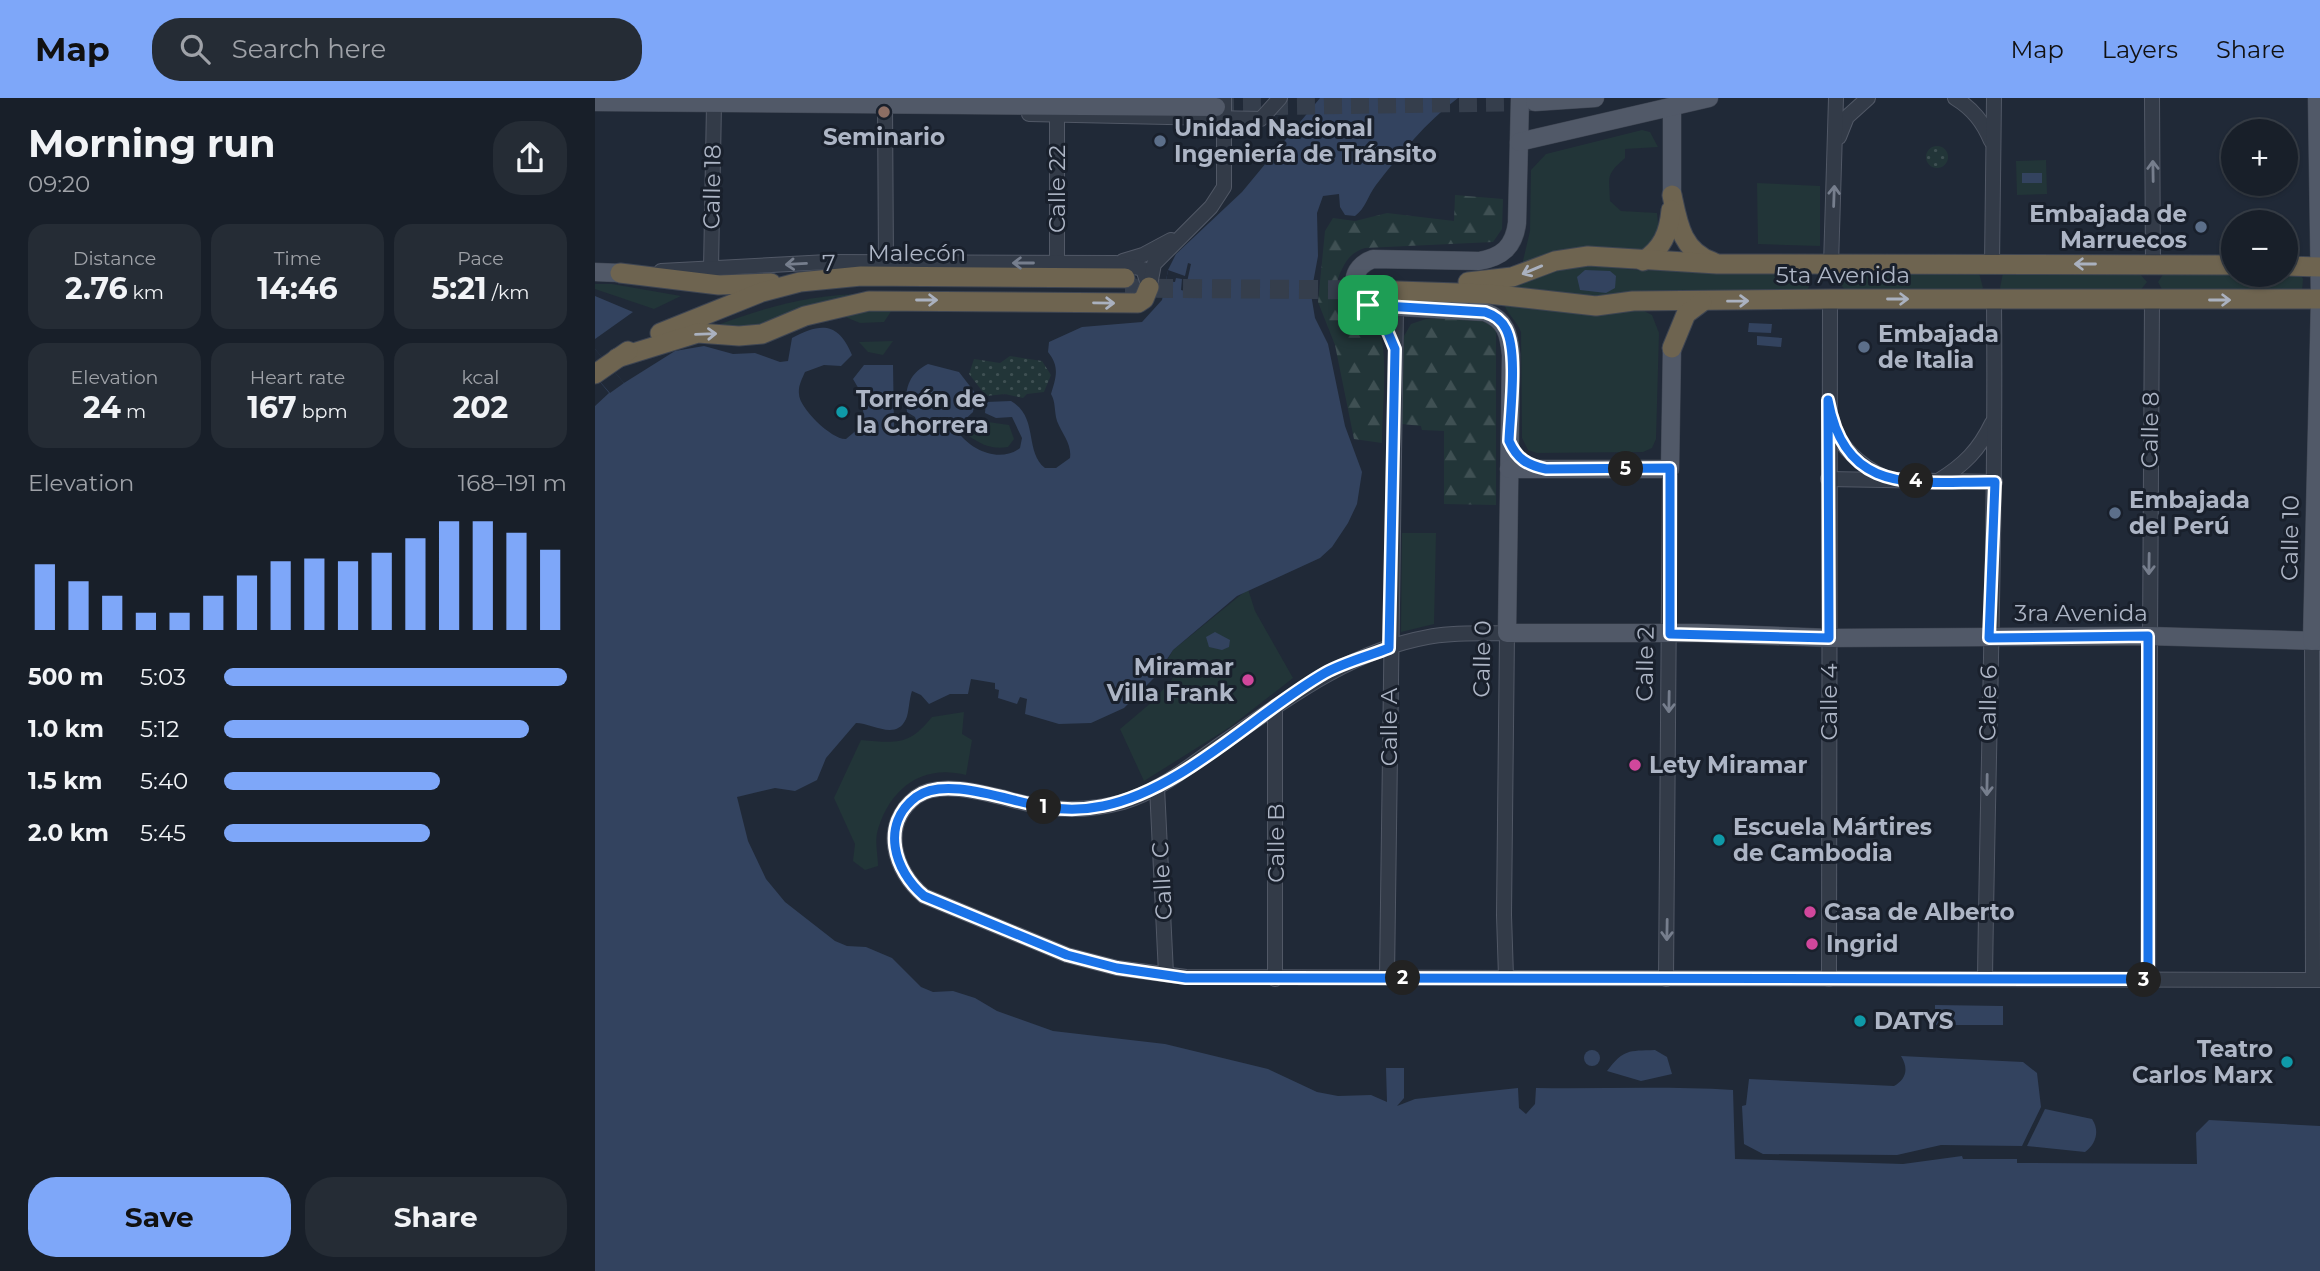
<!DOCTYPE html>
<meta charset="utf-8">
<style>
body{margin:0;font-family:Montserrat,sans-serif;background:#252c35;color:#f1f3f6;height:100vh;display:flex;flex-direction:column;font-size:26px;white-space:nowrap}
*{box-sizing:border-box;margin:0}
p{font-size:23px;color:#9fa2a8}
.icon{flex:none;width:38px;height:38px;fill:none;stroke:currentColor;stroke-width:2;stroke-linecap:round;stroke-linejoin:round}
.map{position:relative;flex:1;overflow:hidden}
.side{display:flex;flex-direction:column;background:#181f29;width:595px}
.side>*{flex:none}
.fabs{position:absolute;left:1626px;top:21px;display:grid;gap:14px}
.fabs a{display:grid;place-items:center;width:77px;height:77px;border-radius:50%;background:#181f29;box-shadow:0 2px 5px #0004,0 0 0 2px #363d46;font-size:35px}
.pin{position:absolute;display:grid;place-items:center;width:60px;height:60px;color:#fff;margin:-30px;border-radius:14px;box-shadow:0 4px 10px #0006}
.km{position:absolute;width:35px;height:35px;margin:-18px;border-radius:50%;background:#222;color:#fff;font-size:19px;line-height:35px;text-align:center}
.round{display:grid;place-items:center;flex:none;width:74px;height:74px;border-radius:28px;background:#252c35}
.head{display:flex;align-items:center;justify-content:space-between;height:119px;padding:0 28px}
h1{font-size:38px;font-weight:700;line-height:52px}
.stats{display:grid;grid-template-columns:repeat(3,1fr);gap:10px;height:119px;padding:7px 28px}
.stats div{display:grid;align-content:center;border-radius:18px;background:#252c35;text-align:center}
.stats b{font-size:30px;font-weight:700}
.stats small{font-size:19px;font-weight:400}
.stats p{font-size:19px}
.chart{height:196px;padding:14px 28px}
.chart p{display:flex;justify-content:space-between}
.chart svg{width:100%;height:126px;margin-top:7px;stroke:#7ea7f9;stroke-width:6}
.cta{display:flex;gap:14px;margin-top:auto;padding:14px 28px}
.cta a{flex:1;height:80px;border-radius:28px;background:#7ea7f9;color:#111;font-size:28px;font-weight:700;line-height:80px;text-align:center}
.cta a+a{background:#252c35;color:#f1f3f6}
ul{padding:0 28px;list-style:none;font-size:23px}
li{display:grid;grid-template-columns:112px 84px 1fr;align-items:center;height:52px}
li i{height:18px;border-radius:9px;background:#7ea7f9}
header{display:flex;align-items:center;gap:42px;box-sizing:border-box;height:98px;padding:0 35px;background:#7ea7f9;color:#111}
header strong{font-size:33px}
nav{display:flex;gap:38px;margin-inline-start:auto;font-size:24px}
.search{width:490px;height:63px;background:#252c35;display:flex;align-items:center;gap:18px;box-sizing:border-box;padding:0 24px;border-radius:28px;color:#9fa2a8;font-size:26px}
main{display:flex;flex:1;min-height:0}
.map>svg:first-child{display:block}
</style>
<header>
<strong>Map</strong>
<div class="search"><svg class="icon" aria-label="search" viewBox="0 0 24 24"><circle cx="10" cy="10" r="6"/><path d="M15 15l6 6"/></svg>Search here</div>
<nav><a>Map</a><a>Layers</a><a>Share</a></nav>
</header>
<main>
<section class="side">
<div class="head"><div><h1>Morning run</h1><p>09:20</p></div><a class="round"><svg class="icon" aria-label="share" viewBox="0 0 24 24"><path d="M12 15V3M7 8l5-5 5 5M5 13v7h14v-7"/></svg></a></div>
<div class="stats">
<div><p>Distance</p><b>2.76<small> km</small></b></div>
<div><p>Time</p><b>14:46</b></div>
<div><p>Pace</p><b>5:21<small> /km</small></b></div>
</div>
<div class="stats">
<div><p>Elevation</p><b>24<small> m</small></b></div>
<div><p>Heart rate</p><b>167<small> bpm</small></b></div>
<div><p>kcal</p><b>202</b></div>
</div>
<div class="chart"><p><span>Elevation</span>168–191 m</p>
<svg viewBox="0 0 160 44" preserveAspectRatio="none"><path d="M5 44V21M15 44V27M25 44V32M35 44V38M45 44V38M55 44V32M65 44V25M75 44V20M85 44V19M95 44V20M105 44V17M115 44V12M125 44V6M135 44V6M145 44V10M155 44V16"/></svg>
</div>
<ul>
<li><b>500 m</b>5:03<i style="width:100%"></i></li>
<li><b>1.0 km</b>5:12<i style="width:89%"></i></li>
<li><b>1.5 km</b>5:40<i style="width:63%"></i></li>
<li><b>2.0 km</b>5:45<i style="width:60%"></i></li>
</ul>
<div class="cta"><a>Save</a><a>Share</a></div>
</section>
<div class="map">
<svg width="1725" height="1173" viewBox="0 0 1725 1173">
<defs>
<pattern id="forest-firs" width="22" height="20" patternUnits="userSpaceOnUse" patternTransform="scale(1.75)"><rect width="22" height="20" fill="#223538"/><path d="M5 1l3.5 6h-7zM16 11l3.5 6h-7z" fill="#3f5053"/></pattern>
<pattern id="garden-dots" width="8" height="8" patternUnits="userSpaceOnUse" patternTransform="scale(1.75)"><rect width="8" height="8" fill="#223538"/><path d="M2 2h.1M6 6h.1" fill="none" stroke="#3f5053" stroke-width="1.8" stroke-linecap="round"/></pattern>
</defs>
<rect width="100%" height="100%" fill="#202937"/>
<!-- green -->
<g fill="#223538">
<path d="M1047 32 1055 34 1063 49 1030 51V60C1011 77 1014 77 1015 103L1026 113 1062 115 1064 134 1054 150 1041 154 963 153 927 167 935 133 936 72 951 56Z"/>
<path d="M1451 62 1452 96 1422 97 1421 63Z"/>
<path d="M1162 85 1225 88V148L1163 146Z"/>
<path d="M981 166 1041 172 1211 175 1217 183 1211 194 994 202 901 189Z"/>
<path d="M1250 173 1384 175 1388 190 1384 193 1250 192 1244 184Z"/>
<path d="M1408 175H1544L1552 184 1544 194H1408L1405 190Z"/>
<path d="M1569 175H1705L1708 181 1707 193 1569 195 1563 184Z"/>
<path d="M0 186H17L86 198 59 211 0 191Z"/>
<path d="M271 196 160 232 120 228C170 209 218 196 271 196Z"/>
<path d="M908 203 1045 211 1057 217 1064 235 1061 341 1057 350 1048 354 942 355 933 352 927 340 926 234C922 223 910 214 908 203Z"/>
<path d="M299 209 289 224 265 225 243 216Z"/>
<path d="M298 243 288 257 273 254 264 244Z"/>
<path d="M379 322 414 327 419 341 413 349C396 352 386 346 372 337L370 329Z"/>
<path d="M807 435H841L839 526 806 534Z"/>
<path d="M653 491 660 513 698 580 635 629 549 683 525 631 557 604 584 573 573 561 578 552Z"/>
<path d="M369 614 367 636 377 642 371 677C326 665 293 692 282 735 280 745 283 758 283 768L270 772 258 763 260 746 239 700 266 642C301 645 314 648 337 619Z"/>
</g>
<!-- forest -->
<g fill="url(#forest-firs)">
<path d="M860 97 908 101 907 131 898 144 770 150C758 154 752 160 747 171 725 213 781 213 787 243 792 272 787 314 787 345L759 341 740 247 723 204 730 133 738 120 760 123 792 115 859 123Z"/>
<path d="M831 221C851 221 890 213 901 234V407L849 406V333L827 332 826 328 807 326 809 238 816 226Z"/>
</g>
<!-- garden -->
<g fill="url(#garden-dots)">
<circle cx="1342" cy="59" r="11"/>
<path d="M415 258 447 263 456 277 449 294 432 296 428 300 410 296 391 298 374 276 379 261 405 265Z"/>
</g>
<!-- water -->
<g fill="#33435f">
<path d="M725 0H863C830 25 806 55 781 87 772 99 771 110 760 118L750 117 745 109 744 96 728 98 722 115 723 158 716 196 720 220 733 246 750 328 767 374 762 406 753 425 737 449 725 460 642 498 578 552 561 578 529 610 496 625 464 626 430 616 432 601 425 599 422 606 403 600 404 592 400 591V585L376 581 373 596H355L334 606 326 597 317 593C314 601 314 615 311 621 301 643 277 625 261 625L231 660 222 682 200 693 180 690 142 699 153 743 171 781 190 804 240 843 252 848 271 849 297 860 326 889 338 894 358 893 380 900 402 913 458 933 570 946 673 971 722 994 743 998 776 997 792 1004 791 970H809V1000L802 1008 820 1001 923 990 924 1010 931 1016 940 1006 941 990C1007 991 1072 988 1138 992L1140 1061 1308 1066 1367 1058 1368 1061H1422V1065L1602 1066 1601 1035 1614 1022 1725 1028V1173H0V308L14 295 0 278V251L29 285 80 253 109 248 138 256 160 255 185 264 193 263 197 240C225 225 243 223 257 257L246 268 229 267 210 274C207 281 203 288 204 296 204 310 237 342 251 341L270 325 265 293 258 281 269 267H298L299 329 303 332 324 331 320 319 312 314C309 292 313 276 333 266L364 274 381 296 378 314 364 327 363 334C377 353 405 365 425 350L427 340 417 319 401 320 390 315 391 304 416 303C444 319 429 353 450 370H461L475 360C477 346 467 336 462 323 459 313 461 305 456 296 461 279 465 269 453 254L454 244 487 229 547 224 567 202 573 172 581 156 647 94Z"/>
<rect x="1427" y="75" width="20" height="10"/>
<path d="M990 172 1015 173 1021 178 1020 190 1011 195 985 192 982 179Z"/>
<path d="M0 198 38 214 0 241Z"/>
<path d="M1154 225 1177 226 1176 235 1153 234Z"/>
<path d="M1162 238 1187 240 1186 249 1162 247Z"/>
<path d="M620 534 635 542 634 549 627 552 614 549 611 539Z"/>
<path d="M1340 907 1408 908V927H1340Z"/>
<circle cx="997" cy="960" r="8"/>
<path d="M1060 952 1072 959 1077 976 1046 983 1012 973C1029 951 1033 953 1060 952Z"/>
<path d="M1306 958 1428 964 1442 975 1446 1009 1427 1048 1346 1047 1302 1057 1168 1056 1149 1046 1147 1008 1151 1007 1154 981 1299 988C1311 981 1314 971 1306 958Z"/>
<path d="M1450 1011 1497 1021C1505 1033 1501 1046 1490 1054L1432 1048Z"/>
</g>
<!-- pier -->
<g fill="#202937">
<path d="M593 165 596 166 590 193 586 192 587 181 581 180 580 184 571 183 573 172 590 178Z"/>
<path d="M0 251 29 285 15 295 0 278Z"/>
</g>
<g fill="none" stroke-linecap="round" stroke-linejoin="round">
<!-- major-tunnel -->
<path stroke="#353e4c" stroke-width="18" stroke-dasharray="18 9" stroke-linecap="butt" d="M621 9 940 4"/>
<!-- highway-tunnel -->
<path stroke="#353e4c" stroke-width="19" stroke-dasharray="19 10" stroke-linecap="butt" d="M530 190 773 192"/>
<defs>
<g id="minor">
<path d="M1360 0C1378 11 1388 24 1396 43"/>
<path d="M1557 0 1558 166"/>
<path d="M290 7 291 165"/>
<path d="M434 16 666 21 685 0"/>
<path d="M462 17V165"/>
<path d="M1244 39 1252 19 1273 0"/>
<path d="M528 163 548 157 576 142"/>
<path d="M1397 166 1399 0"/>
<path d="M1236 167 1241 0"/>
<path d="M116 171 119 6"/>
<path d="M66 173 233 164 521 165 548 171 554 189"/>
<path d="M555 187 559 166 616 109 629 89V0"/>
<path d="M773 207 789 225 798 243"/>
<path d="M1236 319C1242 349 1265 367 1290 380"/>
<path d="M1233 381 1400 384"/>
<path d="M1343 383C1369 367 1384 352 1397 325"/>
<path d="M1717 543 1718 882"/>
<path d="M562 689 571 876"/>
<path d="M792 879 801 211"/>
<path d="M911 879 909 817 912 535C886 536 858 534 833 539 756 553 694 599 632 642 599 664 566 693 528 704 502 711 475 713 449 709 414 704 350 677 321 699 285 727 299 773 329 798L472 857 522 870 591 879 1725 882"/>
<path d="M680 881V609"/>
<path d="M1071 881 1075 371"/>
<path d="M1234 881 1235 201"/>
<path d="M1390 881C1393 655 1401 428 1399 202"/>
<path d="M1553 882 1557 202"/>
</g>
<g id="major">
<path d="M925 0 922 125C919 149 907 159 884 163L778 161C755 169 753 194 773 207L890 214C911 222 914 236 916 257L912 535H1103L1234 540 1553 538 1725 543"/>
<path d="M0 4 621 9"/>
<path d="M940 4 1000 0"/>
<path d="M1077 9V97"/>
<path d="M924 44 1114 0"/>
<path d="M0 174 25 175"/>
<path d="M914 371H1075L1077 250"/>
<path d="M1717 543 1725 201 1722 0"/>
</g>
<g id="highway">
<path d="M1077 97C1083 126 1087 153 1118 164"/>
<path d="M1048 163C1067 151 1074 135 1076 112"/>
<path d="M1690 168 1725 169"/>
<path d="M25 175 124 187 176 185"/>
<path d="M873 184 917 179 960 163 993 158 1122 166 1638 167"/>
<path d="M773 192 894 196 1001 208 1038 203 1235 201H1725"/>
<path d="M65 235 167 194 205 184 266 178 530 180"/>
<path d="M1077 250 1091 216 1107 204"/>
<path d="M22 260 103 235 144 238 167 236 210 218 274 203 543 205 549 201 554 189"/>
<path d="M0 276 33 253"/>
</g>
</defs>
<!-- minor casing -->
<use href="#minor" stroke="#515866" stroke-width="16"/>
<!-- major casing -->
<use href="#major" stroke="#3d4451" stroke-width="19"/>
<!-- highway casing -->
<use href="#highway" stroke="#3e4552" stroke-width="21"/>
<!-- minor -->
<use href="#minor" stroke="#333b48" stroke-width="14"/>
<!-- major -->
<use href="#major" stroke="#515968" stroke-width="18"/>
<!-- highway -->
<use href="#highway" stroke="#6e6450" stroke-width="19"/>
</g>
<!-- one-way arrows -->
<defs><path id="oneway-shaft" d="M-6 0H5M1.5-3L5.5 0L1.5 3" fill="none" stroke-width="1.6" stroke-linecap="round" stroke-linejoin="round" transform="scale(1.75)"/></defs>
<g stroke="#767e8d">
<use href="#oneway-shaft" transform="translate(1558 73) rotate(-91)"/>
<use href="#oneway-shaft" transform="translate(1239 98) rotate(-88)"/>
<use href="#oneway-shaft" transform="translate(428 165) rotate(-180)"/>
<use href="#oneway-shaft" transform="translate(201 166) rotate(177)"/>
<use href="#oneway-shaft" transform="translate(1554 466) rotate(91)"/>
<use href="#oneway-shaft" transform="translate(1074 604) rotate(91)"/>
<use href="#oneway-shaft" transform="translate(1392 687) rotate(91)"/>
<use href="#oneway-shaft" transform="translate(1072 832) rotate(91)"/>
</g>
<g stroke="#aab1bf">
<use href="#oneway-shaft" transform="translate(1490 166) rotate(180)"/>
<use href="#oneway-shaft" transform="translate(937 172) rotate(157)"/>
<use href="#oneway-shaft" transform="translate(1303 201)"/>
<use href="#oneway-shaft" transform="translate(332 202)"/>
<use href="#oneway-shaft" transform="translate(1625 202)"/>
<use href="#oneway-shaft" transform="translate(1143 203) rotate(-1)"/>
<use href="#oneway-shaft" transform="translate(509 205) rotate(1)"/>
<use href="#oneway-shaft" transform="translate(111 236) rotate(-2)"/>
</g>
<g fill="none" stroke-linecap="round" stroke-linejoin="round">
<defs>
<path id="route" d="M773 207 890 214C899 217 906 221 911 231 923 254 915 315 914 343 922 361 932 367 951 371L1075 370V536L1234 540 1233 302C1251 400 1321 383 1400 384L1394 540 1553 538V881L591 880 522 870 472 857 329 798C299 773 285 726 321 699 351 677 415 704 450 709 469 712 489 712 508 708 588 692 660 615 730 575 750 564 774 558 794 550L800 251 789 225Z"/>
</defs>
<!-- route casing -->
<use href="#route" stroke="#fff" stroke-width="14"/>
<!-- route -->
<use href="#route" stroke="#1a73e8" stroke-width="9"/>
</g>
<!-- markers -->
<circle fill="#8d6e63" stroke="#19202c" stroke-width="2.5" cx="289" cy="14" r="7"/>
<g fill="#5c6f8a" stroke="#19202c" stroke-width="2.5">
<circle cx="565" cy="43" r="7"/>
<circle cx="1606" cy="129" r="7"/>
<circle cx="1269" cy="249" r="7"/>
<circle cx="1520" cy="415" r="7"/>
</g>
<g fill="#0f9aa8" stroke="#19202c" stroke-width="2.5">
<circle cx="247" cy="314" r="7"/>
<circle cx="1124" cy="742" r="7"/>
<circle cx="1265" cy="923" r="7"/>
<circle cx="1692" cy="964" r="7"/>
</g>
<g fill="#d1479c" stroke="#19202c" stroke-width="2.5">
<circle cx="653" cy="582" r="7"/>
<circle cx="1040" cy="667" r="7"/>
<circle cx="1215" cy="814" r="7"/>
<circle cx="1217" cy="846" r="7"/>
</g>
<g text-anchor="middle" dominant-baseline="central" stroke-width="6" stroke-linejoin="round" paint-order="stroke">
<!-- poi labels -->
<g font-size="23" font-weight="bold" fill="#adb5c5" stroke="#19202c" text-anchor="start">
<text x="579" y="30">Unidad Nacional<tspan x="579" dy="26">Ingeniería de Tránsito</tspan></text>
<text x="289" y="39" text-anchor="middle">Seminario</text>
<text x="1592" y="116" text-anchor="end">Embajada de<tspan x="1592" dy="26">Marruecos</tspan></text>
<text x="1283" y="236">Embajada<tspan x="1283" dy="26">de Italia</tspan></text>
<text x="261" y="301">Torreón de<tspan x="261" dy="26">la Chorrera</tspan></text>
<text x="1534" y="402">Embajada<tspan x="1534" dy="26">del Perú</tspan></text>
<text x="639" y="569" text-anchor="end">Miramar<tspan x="639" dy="26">Villa Frank</tspan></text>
<text x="1054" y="667">Lety Miramar</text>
<text x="1138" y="729">Escuela Mártires<tspan x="1138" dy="26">de Cambodia</tspan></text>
<text x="1229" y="814">Casa de Alberto</text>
<text x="1231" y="846">Ingrid</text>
<text x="1279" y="923">DATYS</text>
<text x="1678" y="951" text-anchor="end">Teatro<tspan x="1678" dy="26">Carlos Marx</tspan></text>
</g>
<!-- street labels -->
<g font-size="23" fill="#adb5c5" stroke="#19202c">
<text transform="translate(117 89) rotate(-89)">Calle 18</text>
<text transform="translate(462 91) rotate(-90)">Calle 22</text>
<text x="322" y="155">Malecón</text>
<text transform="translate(234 165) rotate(-1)">7</text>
<text x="1248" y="177">5ta Avenida</text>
<text transform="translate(1555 332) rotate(-89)">Calle 8</text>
<text transform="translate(1695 440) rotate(-89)">Calle 10</text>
<text x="1486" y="515">3ra Avenida</text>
<text transform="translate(887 561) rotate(-89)">Calle 0</text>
<text transform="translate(1050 566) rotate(-89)">Calle 2</text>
<text transform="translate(1234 604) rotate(-90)">Calle 4</text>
<text transform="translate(1393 605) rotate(-89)">Calle 6</text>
<text transform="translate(794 629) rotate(-90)">Calle A</text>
<text transform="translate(681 745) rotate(-90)">Calle B</text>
<text transform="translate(567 783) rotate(-93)">Calle C</text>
</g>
</g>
</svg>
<div class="fabs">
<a>+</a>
<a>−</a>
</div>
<div class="pin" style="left:773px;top:207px;background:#1e9e55"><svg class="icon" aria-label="arrive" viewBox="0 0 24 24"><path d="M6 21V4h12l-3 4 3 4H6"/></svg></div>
<b class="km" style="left:449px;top:709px">1</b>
<b class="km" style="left:808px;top:880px">2</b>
<b class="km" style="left:1549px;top:882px">3</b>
<b class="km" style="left:1321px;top:383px">4</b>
<b class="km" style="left:1031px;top:371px">5</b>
</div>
</main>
